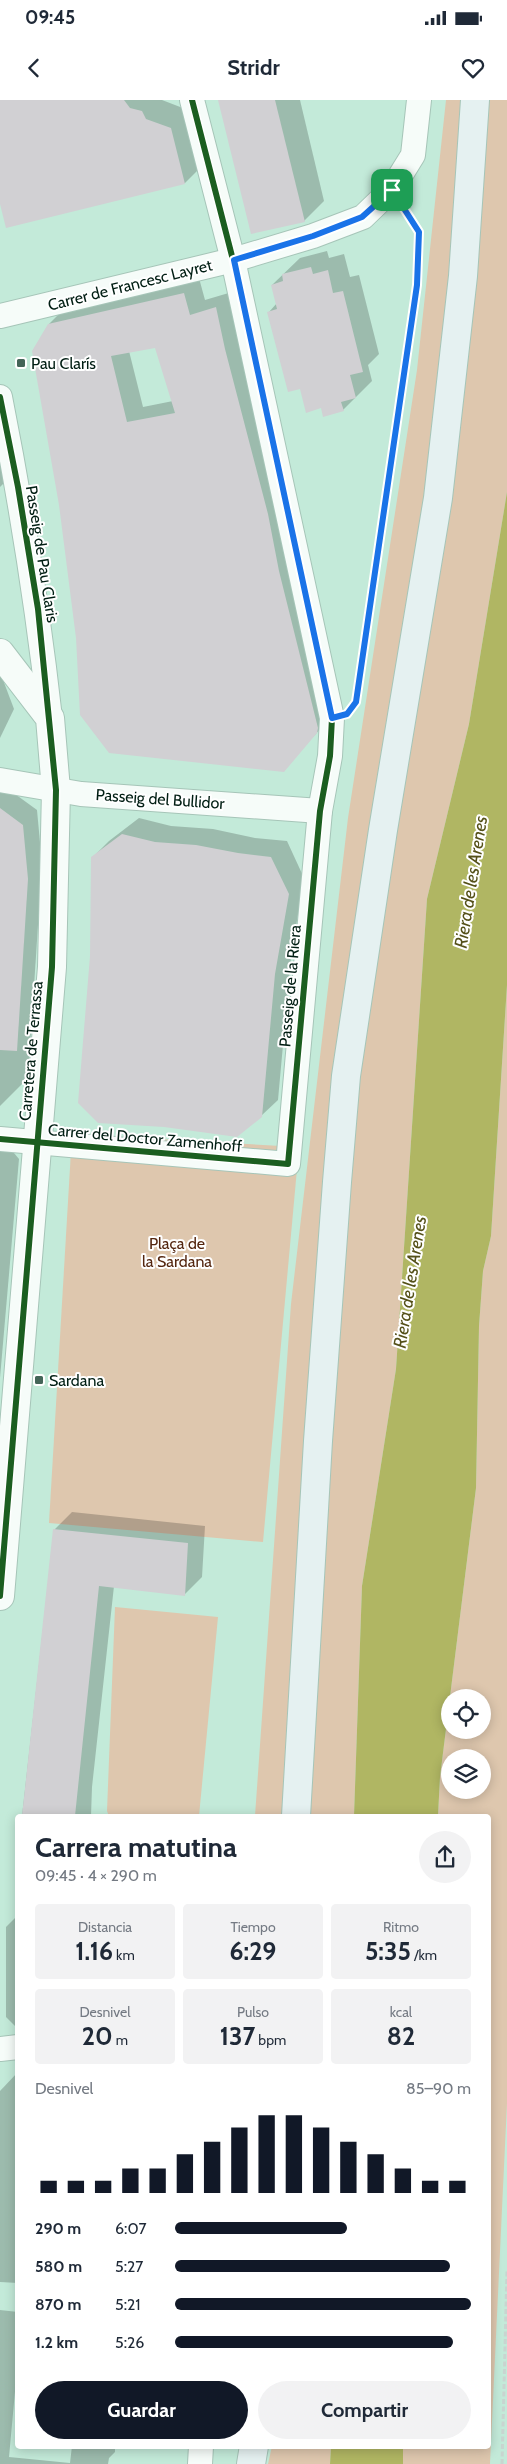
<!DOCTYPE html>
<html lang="es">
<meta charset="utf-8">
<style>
body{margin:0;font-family:Cabin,sans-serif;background:#f2f2f3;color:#1f2937;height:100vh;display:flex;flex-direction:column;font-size:19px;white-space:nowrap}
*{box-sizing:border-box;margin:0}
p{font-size:16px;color:#747a83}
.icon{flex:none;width:28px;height:28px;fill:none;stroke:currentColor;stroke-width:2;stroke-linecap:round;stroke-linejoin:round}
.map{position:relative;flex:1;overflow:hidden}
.sheet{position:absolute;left:15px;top:1714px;width:476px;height:635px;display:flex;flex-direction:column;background:#fff;border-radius:5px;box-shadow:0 2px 12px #0003}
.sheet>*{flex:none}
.tools{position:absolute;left:441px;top:1589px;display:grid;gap:10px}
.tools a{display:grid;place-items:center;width:50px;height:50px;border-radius:50%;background:#fff;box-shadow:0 2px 12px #0003;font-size:25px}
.pin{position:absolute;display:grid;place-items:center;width:42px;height:42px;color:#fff;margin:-21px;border-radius:10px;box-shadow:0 2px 8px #0006}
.round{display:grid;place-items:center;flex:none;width:52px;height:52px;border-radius:26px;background:#f2f2f3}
.head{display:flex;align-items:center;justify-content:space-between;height:85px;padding:0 20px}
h1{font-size:28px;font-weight:700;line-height:38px}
.metrics{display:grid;grid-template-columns:repeat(3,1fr);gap:8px;height:85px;padding:5px 20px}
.metrics div{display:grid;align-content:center;border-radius:5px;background:#f2f2f3;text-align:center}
.metrics b{font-size:25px;font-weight:700}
.metrics small{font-size:14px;font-weight:400}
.metrics p{font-size:14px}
.chart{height:140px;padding:10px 20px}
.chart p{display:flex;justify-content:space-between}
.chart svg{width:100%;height:90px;margin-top:5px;stroke:#111827;stroke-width:6}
.button{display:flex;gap:10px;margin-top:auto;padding:10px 20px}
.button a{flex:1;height:58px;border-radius:30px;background:#111827;color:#fff;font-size:20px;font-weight:700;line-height:58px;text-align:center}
.button a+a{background:#f2f2f3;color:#1f2937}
ul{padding:0 20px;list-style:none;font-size:16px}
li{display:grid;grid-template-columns:80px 60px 1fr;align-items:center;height:38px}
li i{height:12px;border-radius:6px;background:#111827}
.status{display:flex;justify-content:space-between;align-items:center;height:35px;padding:0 25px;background:#fff;direction:ltr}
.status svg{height:14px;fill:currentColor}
header{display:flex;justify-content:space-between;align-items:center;height:65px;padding:0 20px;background:#fff;font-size:22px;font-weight:700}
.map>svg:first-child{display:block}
</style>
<div class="status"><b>09:45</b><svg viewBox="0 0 49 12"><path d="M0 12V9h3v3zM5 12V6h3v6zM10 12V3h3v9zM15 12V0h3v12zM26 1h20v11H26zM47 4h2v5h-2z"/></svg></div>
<header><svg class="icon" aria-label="back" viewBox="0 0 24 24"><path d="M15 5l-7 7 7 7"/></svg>Stridr<svg class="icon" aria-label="heart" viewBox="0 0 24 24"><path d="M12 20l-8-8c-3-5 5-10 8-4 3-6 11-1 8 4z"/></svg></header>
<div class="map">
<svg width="507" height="2364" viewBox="0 0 507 2364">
<rect width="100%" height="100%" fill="#c3ead9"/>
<!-- green -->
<g fill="#dec7ae" fill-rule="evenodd">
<path d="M446 0H507V392L469 624 427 799 396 1269 362 1486 354 1716H255L291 1204 348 718 417 270Z"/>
<path d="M507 885V2003L490 2364H403V2346H489V1716H438L440 1677 476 1388 479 1226 483 1171 491 1136ZM450 1598H482V1630H450ZM450 1658H482V1690H450Z"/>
<path d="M72 1034 299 1047 263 1442 49 1423Z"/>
<path d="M115 1507 218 1517 199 1716H109L107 1711Z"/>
<path d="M272 2346H331L330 2364H268Z"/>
</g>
<!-- water -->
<g fill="#b0b663">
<path d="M507 392V885L491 1136 483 1171 479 1226 476 1388 440 1677 438 1716H354L362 1486 396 1269 427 799 469 624Z"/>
<path d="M331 2346H403V2364H330Z"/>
</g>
<!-- shadow -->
<g fill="#0003" fill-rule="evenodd">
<path d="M0 0H162L188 10 202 66 185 83 0 97Z"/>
<path d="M219 0H300L324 101 304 121Z"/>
<path d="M327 151 329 158 344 154 350 177 359 175 379 254 368 265 372 281 343 310 322 307 300 288 269 212 277 203 272 185 300 158Z"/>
<path d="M199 178 205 200 232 192 332 616 283 670 77 538 49 224 65 208ZM156 247 173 301 143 307 129 251Z"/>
<path d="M0 358 4 383 0 387Z"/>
<path d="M0 572 14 609 0 638Z"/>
<path d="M0 686H4L37 710 42 764 29 963 25 981 0 1006Z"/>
<path d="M139 718 171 726 213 729 255 738 287 741 304 778 291 857 278 1000 261 1016 91 856 92 758 109 741Z"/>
<path d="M0 1041H4L19 1059 0 1278Z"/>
<path d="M72 1412 205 1426 202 1477 184 1495 114 1486 92 1687 91 1716H22L54 1430Z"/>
<path d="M18 1759V1780L16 1772Z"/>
<path d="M18 1815V1929L6 1917V1827Z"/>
<path d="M18 1972V2183L0 2182V1991Z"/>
<path d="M0 2210 18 2212V2259L9 2357 70 2363 72 2346H115V2352L109 2358 108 2364H0Z"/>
</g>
<!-- building -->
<g fill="#d1d0d3" fill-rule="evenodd">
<path d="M0 0H124L130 8 142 11 146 19 171 28 185 84 6 128 0 104Z"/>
<path d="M218 0H275L305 122 251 134Z"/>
<path d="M311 167 313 174 328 170 333 193 343 191 363 272 350 275 356 298 341 302 344 311 323 317 321 308 306 313 300 289 288 292 267 212 277 209 271 185 283 181 282 174Z"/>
<path d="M184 193 190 215 216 207 225 249 268 414 279 471 318 628 317 633 284 672 109 653 80 615 76 538 59 405 32 251 48 224ZM155 248 175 313 127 322 111 256Z"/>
<path d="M0 708 23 725 28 779 17 951 0 950Z"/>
<path d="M122 734 155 742 196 745 238 753 271 757 289 794 275 874 262 1017 237 1037 164 1027 98 1023 78 1003 90 856 91 757Z"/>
<path d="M53 1429 188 1443 185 1496 99 1486 75 1716H22Z"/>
</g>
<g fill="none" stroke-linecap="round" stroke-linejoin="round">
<defs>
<g id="minor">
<path d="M0 216 233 160 313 136 363 117 392 89 413 55 419 0"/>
<path d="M0 297C21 403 38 510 50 618"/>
<path d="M0 680 81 694 320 711"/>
<path d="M0 1039 288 1064 320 711 330 656 332 618 233 160 192 0"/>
<path d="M0 1949 18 1947"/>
<path d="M200 2364 201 2346"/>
</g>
<path id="tertiary" d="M0 553 50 618 56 690 52 867 0 1496"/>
<g id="secondary">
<path d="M296 1716 318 1341 337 1082 346 976 383 730 438 398 463 176 475 0"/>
<path d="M251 2364 254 2346"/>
</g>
</defs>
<!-- minor casing -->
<use href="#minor" stroke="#a6c5b8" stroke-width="26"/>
<!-- tertiary casing -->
<use href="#tertiary" stroke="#a6c5b8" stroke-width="30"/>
<!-- secondary casing -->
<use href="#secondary" stroke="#a6c5b8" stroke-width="30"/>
<!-- path -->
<g stroke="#c8d5d0" stroke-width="3" stroke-dasharray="5 2.5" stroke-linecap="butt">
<path d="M356 599 417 185 419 132 406 111"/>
<path d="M502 2364 507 2170"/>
</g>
<!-- minor -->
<use href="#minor" stroke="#f6fcf9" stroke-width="24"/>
<!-- tertiary -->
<use href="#tertiary" stroke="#f6fcf9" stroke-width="28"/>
<!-- secondary -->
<use href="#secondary" stroke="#e5f1f1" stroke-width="28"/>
<defs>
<g id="cycleway">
<path d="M0 297 18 387 38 509 56 690 52 867 0 1496"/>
<path d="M0 1039 288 1064 320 711 330 656 332 618 233 160 192 0"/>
</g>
</defs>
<!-- cycleway casing -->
<use href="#cycleway" stroke="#fff" stroke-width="9"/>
<!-- cycleway -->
<use href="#cycleway" stroke="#1b5e20" stroke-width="6"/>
</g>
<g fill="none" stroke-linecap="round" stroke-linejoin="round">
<defs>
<path id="route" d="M392 90 419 132 417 185 356 602 347 614 332 618 234 160 313 136 362 117Z"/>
</defs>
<!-- route casing -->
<use href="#route" stroke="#fff" stroke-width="10"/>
<!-- route -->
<use href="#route" stroke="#1a73e8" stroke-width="6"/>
</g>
<!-- markers -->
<g fill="#446558" stroke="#fff" stroke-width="2">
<rect x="16" y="258" width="10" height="10" rx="2.5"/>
<rect x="34" y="1275" width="10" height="10" rx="2.5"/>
</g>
<g text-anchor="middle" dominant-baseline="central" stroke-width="4" stroke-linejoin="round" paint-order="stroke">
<!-- street labels -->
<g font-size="16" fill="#001e13" stroke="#fff">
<text transform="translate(130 185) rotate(-14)">Carrer de Francesc Layret</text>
<text transform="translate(42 454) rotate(81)">Passeig de Pau Claris</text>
<text transform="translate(160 699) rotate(4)">Passeig del Bullidor</text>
<text transform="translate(290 886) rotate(-85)">Passeig de la Riera</text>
<text transform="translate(31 951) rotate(-85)">Carretera de Terrassa</text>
<text transform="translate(145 1038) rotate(5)">Carrer del Doctor Zamenhoff</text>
</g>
<!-- poi labels -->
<g font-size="16" fill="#001e13" stroke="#fff" text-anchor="start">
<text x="31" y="263">Pau Clarís</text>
<text x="49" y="1280">Sardana</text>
</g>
<!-- park labels -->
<g font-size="16" fill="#54260f" stroke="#fff">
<text x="177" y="1143">Plaça de<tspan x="177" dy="18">la Sardana</tspan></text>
</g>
<!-- water labels -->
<g font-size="18" font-style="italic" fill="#545018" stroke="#fff">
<text transform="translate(471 782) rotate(-81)">Riera de les Arenes</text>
<text transform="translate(410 1182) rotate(-81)">Riera de les Arenes</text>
</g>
</g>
</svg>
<div class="tools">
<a><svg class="icon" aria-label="locate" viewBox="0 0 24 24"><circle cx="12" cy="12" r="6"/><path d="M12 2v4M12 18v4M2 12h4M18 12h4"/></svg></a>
<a><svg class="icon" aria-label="layers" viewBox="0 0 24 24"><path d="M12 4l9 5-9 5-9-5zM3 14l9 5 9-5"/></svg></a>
</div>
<div class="pin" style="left:392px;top:90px;background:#1e9e55"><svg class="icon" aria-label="arrive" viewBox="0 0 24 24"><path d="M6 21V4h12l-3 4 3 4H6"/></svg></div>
<section class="sheet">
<div class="head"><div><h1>Carrera matutina</h1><p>09:45 · 4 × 290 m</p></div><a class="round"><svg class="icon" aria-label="share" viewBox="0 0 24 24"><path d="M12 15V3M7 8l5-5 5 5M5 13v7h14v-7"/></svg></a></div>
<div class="metrics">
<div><p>Distancia</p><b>1.16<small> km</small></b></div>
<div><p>Tiempo</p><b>6:29</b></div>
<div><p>Ritmo</p><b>5:35<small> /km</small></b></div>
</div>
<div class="metrics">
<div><p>Desnivel</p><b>20<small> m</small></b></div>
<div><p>Pulso</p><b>137<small> bpm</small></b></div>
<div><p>kcal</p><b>82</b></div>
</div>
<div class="chart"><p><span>Desnivel</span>85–90 m</p>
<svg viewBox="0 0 160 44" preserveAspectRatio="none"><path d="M5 44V38M15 44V38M25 44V38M35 44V32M45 44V32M55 44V25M65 44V19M75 44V12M85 44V6M95 44V6M105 44V12M115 44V19M125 44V25M135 44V32M145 44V38M155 44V38"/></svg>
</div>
<ul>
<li><b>290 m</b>6:07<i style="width:58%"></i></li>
<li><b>580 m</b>5:27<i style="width:93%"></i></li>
<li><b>870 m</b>5:21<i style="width:100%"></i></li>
<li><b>1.2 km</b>5:26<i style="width:94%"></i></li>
</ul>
<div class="button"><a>Guardar</a><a>Compartir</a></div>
</section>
</div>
